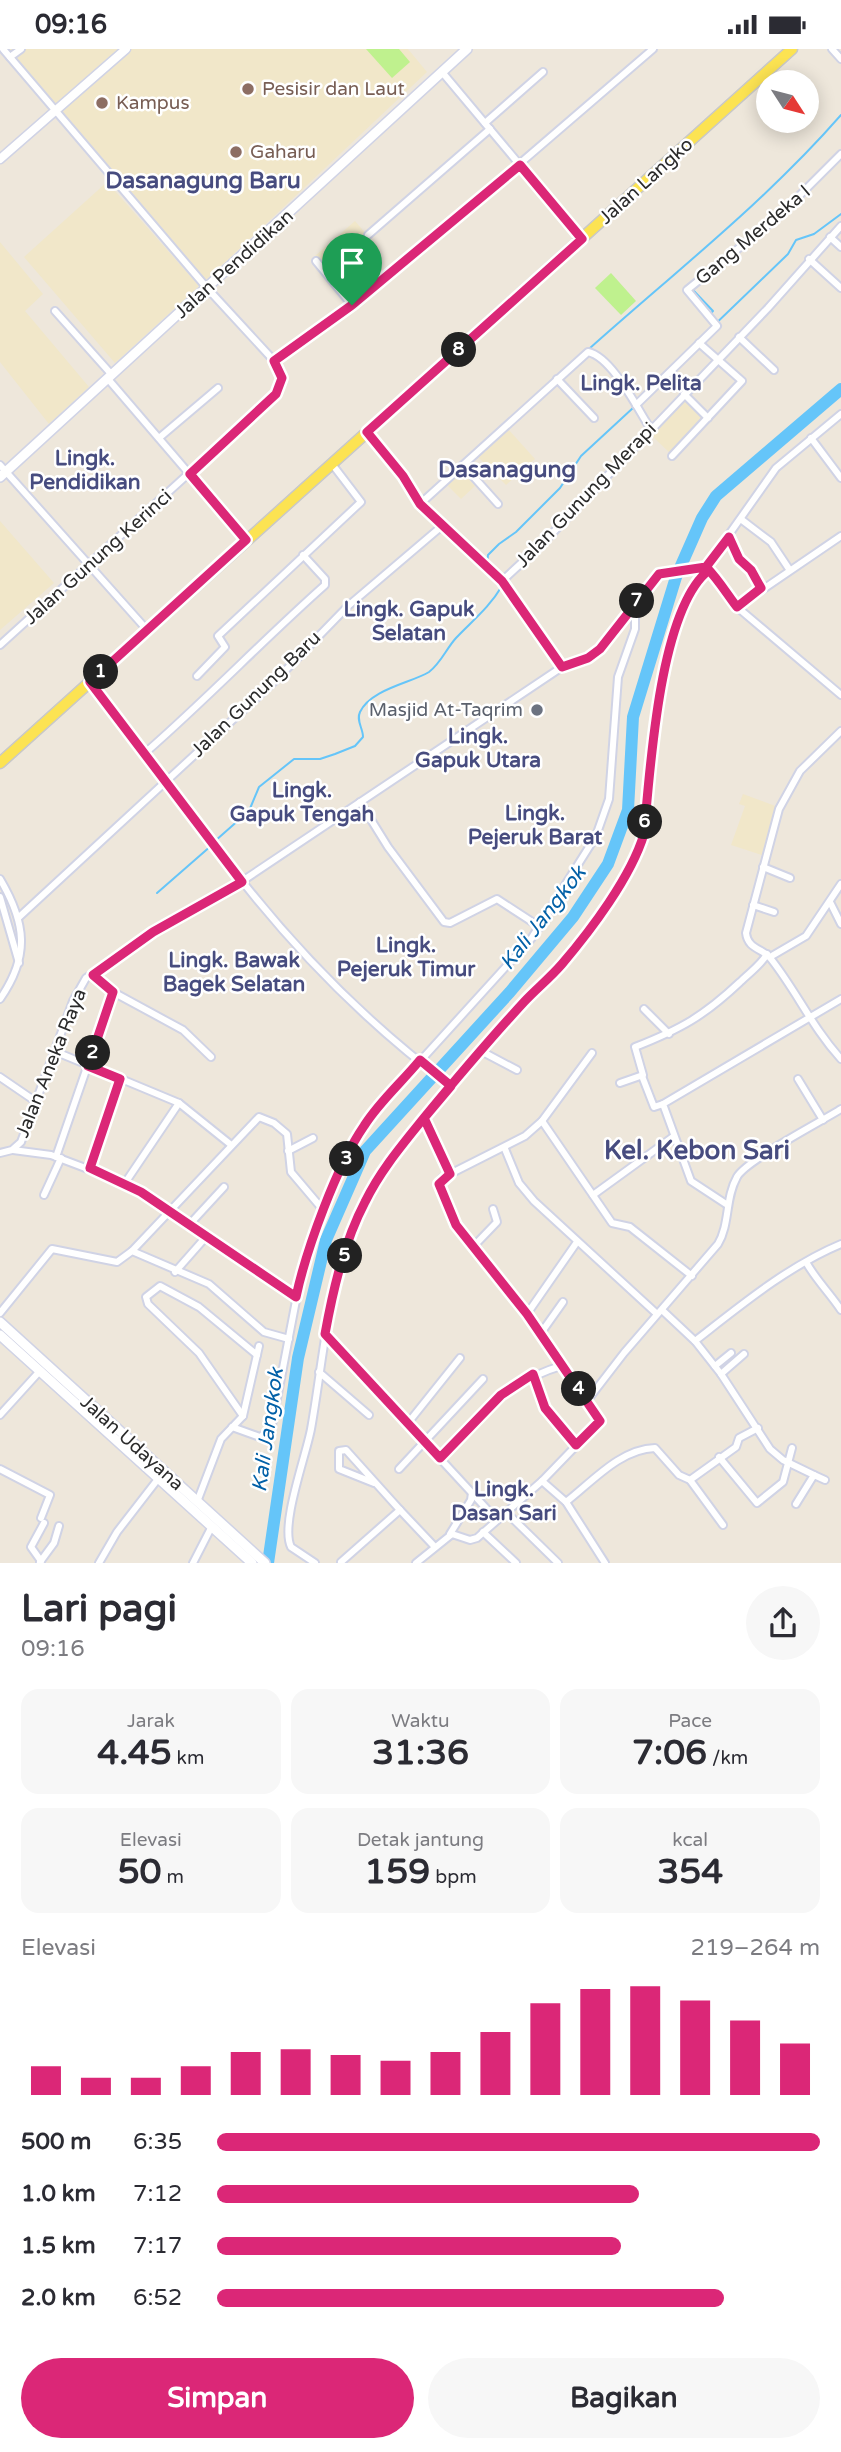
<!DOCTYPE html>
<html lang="id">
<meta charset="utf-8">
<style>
body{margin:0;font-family:"Varela Round",sans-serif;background:#f7f7f7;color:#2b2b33;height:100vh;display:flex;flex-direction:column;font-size:26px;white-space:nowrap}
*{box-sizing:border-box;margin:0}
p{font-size:23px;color:#7c7c81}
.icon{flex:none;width:38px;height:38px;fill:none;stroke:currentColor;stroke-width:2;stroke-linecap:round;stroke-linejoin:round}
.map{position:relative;height:1514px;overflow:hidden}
.side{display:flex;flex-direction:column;background:#fff;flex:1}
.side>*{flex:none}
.needle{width:46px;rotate:126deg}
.buttons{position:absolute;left:756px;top:21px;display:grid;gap:14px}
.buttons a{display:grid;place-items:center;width:63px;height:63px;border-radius:50%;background:#fff;box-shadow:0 4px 18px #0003;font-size:35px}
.pin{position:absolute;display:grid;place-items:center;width:60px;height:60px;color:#fff;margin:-72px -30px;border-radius:50% 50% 50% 0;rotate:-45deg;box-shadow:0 0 7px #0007}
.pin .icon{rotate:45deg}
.km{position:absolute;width:35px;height:35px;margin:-18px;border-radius:50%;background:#222;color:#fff;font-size:19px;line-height:35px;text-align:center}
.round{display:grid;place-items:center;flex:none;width:74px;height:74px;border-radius:37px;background:#f7f7f7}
.headline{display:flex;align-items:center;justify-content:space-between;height:119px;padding:0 21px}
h1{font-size:38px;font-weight:800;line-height:52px}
.figures{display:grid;grid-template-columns:repeat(3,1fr);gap:10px;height:119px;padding:7px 21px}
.figures div{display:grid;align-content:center;border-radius:18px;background:#f7f7f7;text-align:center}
.figures b{font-size:35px;font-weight:800}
.figures small{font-size:19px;font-weight:400}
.figures p{font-size:19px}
.chart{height:196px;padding:14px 21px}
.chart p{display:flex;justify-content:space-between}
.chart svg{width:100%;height:126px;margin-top:7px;stroke:#db2777;stroke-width:6}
.primary-button{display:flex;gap:14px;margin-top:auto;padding:14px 21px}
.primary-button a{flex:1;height:80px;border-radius:42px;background:#db2777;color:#fff;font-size:28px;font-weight:800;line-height:80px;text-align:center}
.primary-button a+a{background:#f7f7f7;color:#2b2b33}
ul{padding:0 21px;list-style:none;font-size:23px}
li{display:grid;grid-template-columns:112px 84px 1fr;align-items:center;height:52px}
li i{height:18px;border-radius:9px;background:#db2777}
.status{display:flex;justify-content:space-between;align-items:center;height:49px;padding:0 35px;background:#fff;direction:ltr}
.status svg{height:19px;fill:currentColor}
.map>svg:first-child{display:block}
</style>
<div class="status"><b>09:16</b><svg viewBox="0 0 49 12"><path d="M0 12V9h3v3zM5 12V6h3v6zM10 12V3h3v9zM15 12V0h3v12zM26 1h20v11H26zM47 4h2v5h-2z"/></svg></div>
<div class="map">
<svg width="841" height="1514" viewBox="0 0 841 1514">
<rect width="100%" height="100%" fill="#eee7db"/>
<!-- education -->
<g fill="#f1e7c9">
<path d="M5 0H408L427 23 203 234Z"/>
<path d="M107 133 199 237 115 314 24 208Z"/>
<path d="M355 172 379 200 337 236 315 207Z"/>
<path d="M0 193 43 245 25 262 89 338 49 375 0 313Z"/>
<path d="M684 350 705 370 671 405 650 385Z"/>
<path d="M508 380 535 410 506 436 477 407Z"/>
<path d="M461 422 475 437 461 450 446 435Z"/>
<path d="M0 472 54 534 0 581Z"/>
<path d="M743 745 778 758 765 807 731 796 745 757 739 755Z"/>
</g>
<!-- pitch -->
<g fill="#bff18e">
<path d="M366 0H399L410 13 392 29Z"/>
<path d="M611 224 636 252 621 266 595 239Z"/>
</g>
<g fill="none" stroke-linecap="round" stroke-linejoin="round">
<!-- stream -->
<g stroke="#65c5f9" stroke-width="2">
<path d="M791 159 829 121"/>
<path d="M729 211 771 177"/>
<path d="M692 240 713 262 711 264"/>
<path d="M589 300C674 224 766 152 841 66"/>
<path d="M653 335 788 205 796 191 814 185 841 165"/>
<path d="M487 515 488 506 499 495 516 483 560 439 581 407 634 358"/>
<path d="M215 792 249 762 259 738 294 710H320L335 705 355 697 363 688C363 679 356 672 360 663 371 640 411 634 429 623 441 614 446 600 456 589 472 572 489 559 502 537"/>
<path d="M157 844 212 796"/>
</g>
<!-- river -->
<path stroke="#65c5f9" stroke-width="12" d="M268 1514 298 1309 326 1191 365 1102 510 943 573 868 608 815 628 761 633 668 676 528 702 469 716 447 841 340"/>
<defs>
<g id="minor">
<path d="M832 0 841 10"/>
<path d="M10 8 21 0"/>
<path d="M442 23 582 190"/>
<path d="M485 74 543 23"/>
<path d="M368 186 490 80"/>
<path d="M830 188 841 198"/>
<path d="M809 210 841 239"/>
<path d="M316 212 352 256"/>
<path d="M55 262 112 326"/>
<path d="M739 288 774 321"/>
<path d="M274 312 403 215 653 0"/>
<path d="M108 330 246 491"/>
<path d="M557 330 594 369"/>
<path d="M684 345 708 369"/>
<path d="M636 356 717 277 687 241 781 165 841 105"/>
<path d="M367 383 403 427 420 455 502 532 562 618"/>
<path d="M159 389 218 339"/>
<path d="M811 389 841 429"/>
<path d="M672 407 742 332 699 294"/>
<path d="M0 416 148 582"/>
<path d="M463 416 498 455"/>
<path d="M420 455 588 303C612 308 637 359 650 379"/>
<path d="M742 471 771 493 789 520"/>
<path d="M729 488 739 510 751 521 761 539"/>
<path d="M706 518 776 419 841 365"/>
<path d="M708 519 737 558 841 646"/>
<path d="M502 532 543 494 768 259 841 177"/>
<path d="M737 558 841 487"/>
<path d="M0 596 274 347 282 329 277 315 207 239 3 0"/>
<path d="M197 627 225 598 218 587 361 453 332 415"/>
<path d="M90 633C142 698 190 766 242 832 302 908 373 979 451 1037"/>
<path d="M841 682 800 722 779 760 746 884C748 901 763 899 771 910 797 943 812 978 841 1010"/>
<path d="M145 704C207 650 263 591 325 536V530L303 506"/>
<path d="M360 753 388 798 444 873 450 874 497 850 540 878"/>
<path d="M763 818 790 829"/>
<path d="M0 830C26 874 30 907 0 950"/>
<path d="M0 848 19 914"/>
<path d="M830 853 841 875"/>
<path d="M753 856 774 863"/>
<path d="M18 869 279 628 348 557 442 477"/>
<path d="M770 908 806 887 841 835"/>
<path d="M93 926 113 943 183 981 211 1008"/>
<path d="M644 960 669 985"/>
<path d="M54 1002 179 1054 230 1095"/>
<path d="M481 1002 517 1021"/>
<path d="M642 1027 654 1058 663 1055"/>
<path d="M0 1028 35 1052"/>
<path d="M798 1030 823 1071"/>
<path d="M620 1034 643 1026 635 998C681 980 704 967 740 933 749 924 761 916 767 905"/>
<path d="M424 1069 450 1125"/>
<path d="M542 1072 612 1174 630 1178 692 1227"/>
<path d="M505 1100 519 1134 534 1152 657 1265"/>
<path d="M13 1101 51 1106 125 1134 296 1248"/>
<path d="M288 1102 313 1089"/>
<path d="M0 1104 12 1101 21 1093 73 952 86 929 153 883 220 847 562 618 588 609 600 600 659 525 706 518"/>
<path d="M56 1108 113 943"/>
<path d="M90 1119 120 1030"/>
<path d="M125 1134 179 1054"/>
<path d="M44 1146 61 1109"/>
<path d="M593 1146 673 1088"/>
<path d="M726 1155 691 1132 663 1055 841 950"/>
<path d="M188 1177 224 1138"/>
<path d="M473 1198 497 1173 493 1160"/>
<path d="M132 1202 259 1068 274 1074 287 1085 291 1123 324 1162"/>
<path d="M806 1213C816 1231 829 1243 841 1261"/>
<path d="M175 1223 205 1189"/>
<path d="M662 1261 695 1292 721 1325 770 1400 783 1411 814 1426 796 1455"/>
<path d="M0 1264 52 1200 117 1213 132 1202 209 1235 264 1283 289 1290"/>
<path d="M527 1265 577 1193"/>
<path d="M541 1284 563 1253"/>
<path d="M325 1285 496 1470"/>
<path d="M695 1292C740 1257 788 1217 841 1195"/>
<path d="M715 1317 731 1304"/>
<path d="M319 1323 369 1366"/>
<path d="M533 1325 545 1359 576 1396"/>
<path d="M721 1325 744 1305"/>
<path d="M587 1352 527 1265 456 1176 438 1135 442 1129 525 1087 542 1072 592 1004"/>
<path d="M0 1366 39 1323"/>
<path d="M243 1367 199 1304 148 1255 146 1248 160 1237 199 1258 257 1306"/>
<path d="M408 1374 460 1309"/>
<path d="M232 1378 260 1388 271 1381 299 1236 324 1162 354 1093 374 1063 531 890 596 787 609 750 618 628 635 580V555"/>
<path d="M719 1408 757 1454 783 1433 792 1399"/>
<path d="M440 1409C482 1364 503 1334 564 1316"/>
<path d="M0 1420 50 1446 41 1469"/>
<path d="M399 1420 483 1330"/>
<path d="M814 1426 825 1431"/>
<path d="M690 1431 736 1398 739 1389 758 1379"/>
<path d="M542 1432 566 1453 605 1514"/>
<path d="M374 1434 339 1420V1402L346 1401 400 1461"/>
<path d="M197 1453 221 1390 243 1367 259 1297"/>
<path d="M566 1453C592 1433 620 1400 655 1399L679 1426 690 1431 723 1476"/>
<path d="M506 1463 558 1514"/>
<path d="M483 1483 516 1514"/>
<path d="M450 1485 471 1451 472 1444"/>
<path d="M41 1512 31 1498 44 1474"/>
<path d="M40 1513 54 1494 59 1477"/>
<path d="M341 1513 400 1461 434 1497"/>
<path d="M99 1514 117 1483 158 1430"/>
<path d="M193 1514 211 1479"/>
<path d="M315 1514 291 1498C280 1476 306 1407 311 1380 325 1303 329 1208 371 1140 413 1074 469 1013 522 955 535 941 550 929 563 914 592 881 630 827 644 785 650 722 659 560 709 521"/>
<path d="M416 1514 452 1485 470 1491 477 1489 542 1432 600 1372 587 1352 624 1304 718 1195C730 1175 725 1149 737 1128 745 1112 822 1072 841 1060"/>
</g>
<path id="tertiary" d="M0 110 126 0"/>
<g id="secondary">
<path d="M0 428 467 0"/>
<path d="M0 1273 265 1514"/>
<path d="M0 1286 252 1514"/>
</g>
<path id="primary" d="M0 714 792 0"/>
</defs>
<!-- minor casing -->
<use href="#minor" stroke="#d0d3e5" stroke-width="10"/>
<!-- tertiary casing -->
<use href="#tertiary" stroke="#d0d3e5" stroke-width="11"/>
<!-- secondary casing -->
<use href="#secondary" stroke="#d0d3e5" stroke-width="12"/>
<!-- primary casing -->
<use href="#primary" stroke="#c8c8c8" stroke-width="13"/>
<!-- minor -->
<use href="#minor" stroke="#fff" stroke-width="6"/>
<!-- tertiary -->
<use href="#tertiary" stroke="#fff" stroke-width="8"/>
<!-- secondary -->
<use href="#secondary" stroke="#fff" stroke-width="9"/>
<!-- primary -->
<use href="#primary" stroke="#fce352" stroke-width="10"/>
</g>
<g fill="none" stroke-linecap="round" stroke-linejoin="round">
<defs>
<path id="route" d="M352 256 274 312 282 329 276 345 190 425 246 491 90 633 242 833 153 883 93 926 113 943 88 1017 120 1030 90 1119 141 1143 296 1248C306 1201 337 1116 364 1077 379 1053 402 1033 420 1011L451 1037 424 1069 450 1125 439 1135 456 1176 527 1265 600 1372 576 1396 545 1359 533 1325 501 1346 440 1409 325 1285C333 1241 344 1193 365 1153 380 1122 402 1096 423 1070 456 1030 489 991 524 953 536 940 550 929 562 915 591 881 631 828 644 785 650 722 659 560 709 521L706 518 729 488 739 510 751 521 761 539 737 558C727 545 718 530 706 518L659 525 600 600 588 609 562 618 502 532 420 455 403 427 367 383 582 190 520 116 352 256"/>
</defs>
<!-- route casing -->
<use href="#route" stroke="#fff" stroke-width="14"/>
<!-- route -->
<use href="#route" stroke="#db2777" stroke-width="9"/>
</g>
<!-- markers -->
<g fill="#8d6e63" stroke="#fff" stroke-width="2.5">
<circle cx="248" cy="40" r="7"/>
<circle cx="102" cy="54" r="7"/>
<circle cx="236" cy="103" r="7"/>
</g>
<circle fill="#6b7280" stroke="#fff" stroke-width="2.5" cx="537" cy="661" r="7"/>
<g text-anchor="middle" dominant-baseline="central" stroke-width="5" stroke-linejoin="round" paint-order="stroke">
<!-- education labels -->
<g font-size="19" fill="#785e54" stroke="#fff" text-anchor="start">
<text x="262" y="40">Pesisir dan Laut</text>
<text x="116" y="54">Kampus</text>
<text x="250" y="103">Gaharu</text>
</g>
<!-- street labels -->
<g font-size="19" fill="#2b2b2b" stroke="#fff">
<text transform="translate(646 132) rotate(-42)">Jalan Langko</text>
<text transform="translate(753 186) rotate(-40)">Gang Merdeka I</text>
<text transform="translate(234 215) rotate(-42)">Jalan Pendidikan</text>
<text transform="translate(586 446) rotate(-46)">Jalan Gunung Merapi</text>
<text transform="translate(98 508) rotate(-42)">Jalan Gunung Kerinci</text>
<text transform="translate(256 645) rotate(-44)">Jalan Gunung Baru</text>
<text transform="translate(51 1014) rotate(-68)">Jalan Aneka Raya</text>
<text transform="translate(132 1394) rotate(42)">Jalan Udayana</text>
</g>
<!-- worship labels -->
<g font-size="19" fill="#5b616d" stroke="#fff" text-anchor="end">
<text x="523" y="661">Masjid At-Taqrim</text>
</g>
<!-- neighbourhood labels -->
<g font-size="21" font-weight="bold" fill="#474c7f" stroke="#fff">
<text x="641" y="334">Lingk. Pelita</text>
<text x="85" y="409">Lingk.<tspan x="85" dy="24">Pendidikan</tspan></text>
<text x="409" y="560">Lingk. Gapuk<tspan x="409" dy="24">Selatan</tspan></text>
<text x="478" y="687">Lingk.<tspan x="478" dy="24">Gapuk Utara</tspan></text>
<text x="302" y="741">Lingk.<tspan x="302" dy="24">Gapuk Tengah</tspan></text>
<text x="535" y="764">Lingk.<tspan x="535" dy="24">Pejeruk Barat</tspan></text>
<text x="406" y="896">Lingk.<tspan x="406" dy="24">Pejeruk Timur</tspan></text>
<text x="234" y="911">Lingk. Bawak<tspan x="234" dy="24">Bagek Selatan</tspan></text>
<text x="504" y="1440">Lingk.<tspan x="504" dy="24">Dasan Sari</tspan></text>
</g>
<!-- water labels -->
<g font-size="21" font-style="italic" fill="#0260a7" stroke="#fff">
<text transform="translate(543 869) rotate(-52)">Kali Jangkok</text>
<text transform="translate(268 1381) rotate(-82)">Kali Jangkok</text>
</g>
<!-- quarter labels -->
<g font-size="23" font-weight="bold" fill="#474c7f" stroke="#fff">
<text x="203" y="132">Dasanagung Baru</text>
<text x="507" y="421">Dasanagung</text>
</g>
<!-- district labels -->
<g font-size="26" font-weight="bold" fill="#474c7f" stroke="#fff">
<text x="697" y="1101">Kel. Kebon Sari</text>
</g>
</g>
</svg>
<div class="buttons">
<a><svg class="needle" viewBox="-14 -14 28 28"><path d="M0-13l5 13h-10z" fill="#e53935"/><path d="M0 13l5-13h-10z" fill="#7c7c81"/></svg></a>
</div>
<div class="pin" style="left:352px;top:256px;background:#1e9e55"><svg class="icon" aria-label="arrive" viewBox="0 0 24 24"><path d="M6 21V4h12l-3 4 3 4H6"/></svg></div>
<b class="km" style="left:101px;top:623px">1</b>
<b class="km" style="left:93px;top:1004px">2</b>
<b class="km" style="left:347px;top:1110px">3</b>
<b class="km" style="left:579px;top:1340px">4</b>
<b class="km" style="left:345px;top:1207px">5</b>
<b class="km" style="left:645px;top:773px">6</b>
<b class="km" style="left:637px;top:552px">7</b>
<b class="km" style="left:459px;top:301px">8</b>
</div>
<section class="side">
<div class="headline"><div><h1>Lari pagi</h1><p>09:16</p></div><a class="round"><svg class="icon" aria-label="share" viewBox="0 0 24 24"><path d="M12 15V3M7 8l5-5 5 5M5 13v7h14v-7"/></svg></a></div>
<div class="figures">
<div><p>Jarak</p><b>4.45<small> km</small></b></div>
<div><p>Waktu</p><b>31:36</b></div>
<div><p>Pace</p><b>7:06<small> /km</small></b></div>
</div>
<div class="figures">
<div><p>Elevasi</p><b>50<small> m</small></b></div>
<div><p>Detak jantung</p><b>159<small> bpm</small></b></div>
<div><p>kcal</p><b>354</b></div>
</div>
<div class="chart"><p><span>Elevasi</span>219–264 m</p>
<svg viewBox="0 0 160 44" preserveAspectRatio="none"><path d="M5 44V34M15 44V38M25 44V38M35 44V34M45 44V29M55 44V28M65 44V30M75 44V32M85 44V29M95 44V22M105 44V12M115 44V7M125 44V6M135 44V11M145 44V18M155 44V26"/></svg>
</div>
<ul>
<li><b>500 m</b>6:35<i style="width:100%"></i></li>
<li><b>1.0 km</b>7:12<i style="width:70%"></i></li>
<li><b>1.5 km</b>7:17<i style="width:67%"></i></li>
<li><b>2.0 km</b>6:52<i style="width:84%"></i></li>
</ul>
<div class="primary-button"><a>Simpan</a><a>Bagikan</a></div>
</section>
